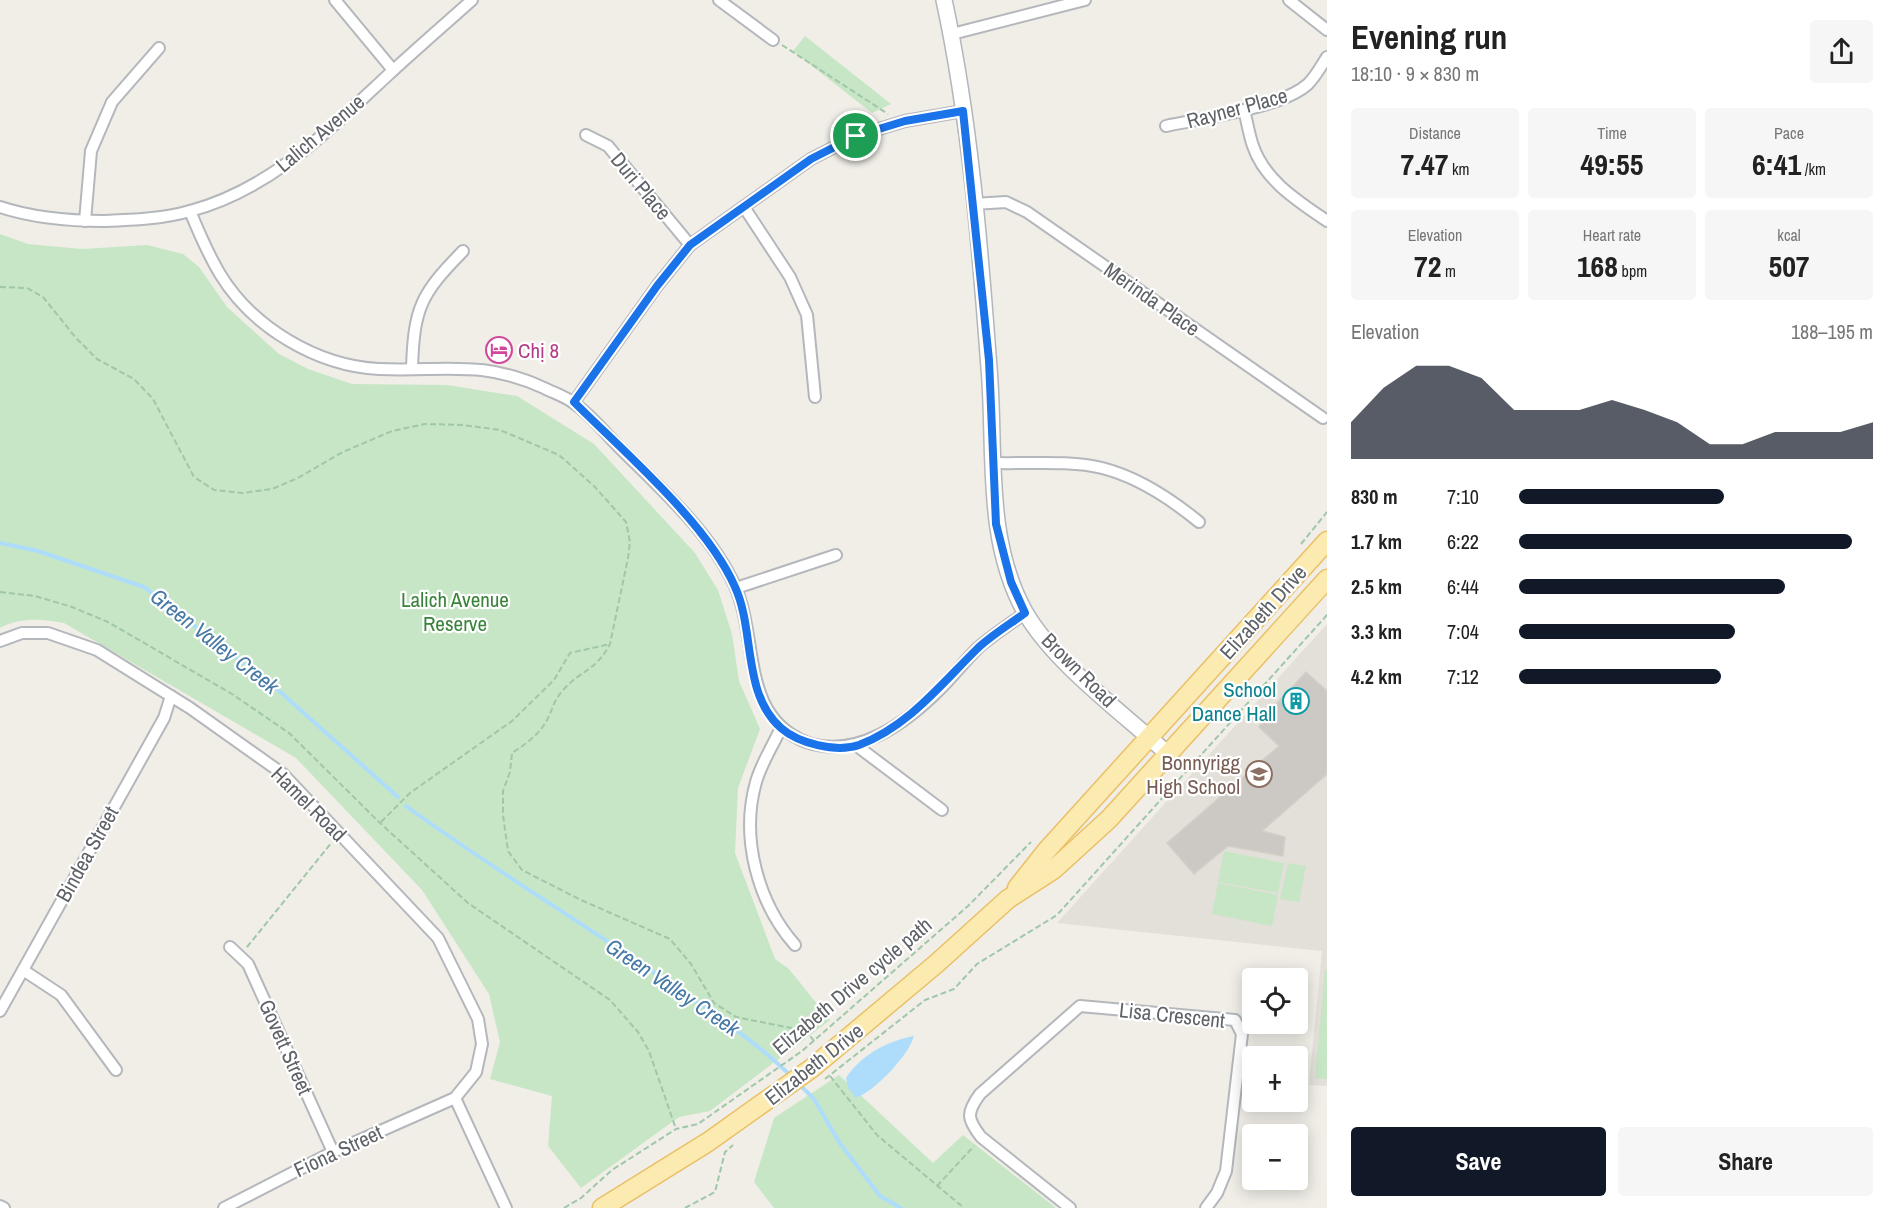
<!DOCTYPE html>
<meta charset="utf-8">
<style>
body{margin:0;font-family:"Archivo Narrow",sans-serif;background:#f6f6f6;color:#222;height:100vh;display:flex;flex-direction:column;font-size:22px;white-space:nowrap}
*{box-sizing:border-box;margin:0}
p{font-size:20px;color:#767676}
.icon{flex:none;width:33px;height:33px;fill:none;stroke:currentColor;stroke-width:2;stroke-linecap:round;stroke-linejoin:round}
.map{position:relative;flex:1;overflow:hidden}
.side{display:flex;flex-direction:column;background:#fff;width:570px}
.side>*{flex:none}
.tools{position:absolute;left:1242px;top:968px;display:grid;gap:12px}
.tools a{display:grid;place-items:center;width:66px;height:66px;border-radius:6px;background:#fff;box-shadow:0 3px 15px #0003;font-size:30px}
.pin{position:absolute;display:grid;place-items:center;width:51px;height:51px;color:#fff;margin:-26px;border:3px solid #fff;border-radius:50%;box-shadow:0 2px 6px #0007}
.round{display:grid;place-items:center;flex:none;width:63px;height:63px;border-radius:6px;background:#f6f6f6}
.headline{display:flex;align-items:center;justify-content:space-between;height:102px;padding:0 24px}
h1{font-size:33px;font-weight:700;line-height:45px}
.figures{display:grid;grid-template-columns:repeat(3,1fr);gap:9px;height:102px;padding:6px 24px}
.figures div{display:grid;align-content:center;border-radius:6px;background:#f6f6f6;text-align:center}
.figures b{font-size:30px;font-weight:700}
.figures small{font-size:16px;font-weight:400}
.figures p{font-size:16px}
.chart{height:168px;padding:12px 24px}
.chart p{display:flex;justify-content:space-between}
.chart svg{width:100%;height:108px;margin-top:6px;fill:#111827;opacity:.7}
.button{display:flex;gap:12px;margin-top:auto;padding:12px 24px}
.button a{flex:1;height:69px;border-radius:6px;background:#111827;color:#fff;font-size:24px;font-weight:700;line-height:69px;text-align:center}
.button a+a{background:#f6f6f6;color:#222}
ul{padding:0 24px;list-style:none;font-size:20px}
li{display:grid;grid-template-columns:96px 72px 1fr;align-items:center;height:45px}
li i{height:15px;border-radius:8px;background:#111827}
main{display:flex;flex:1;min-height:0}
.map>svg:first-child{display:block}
</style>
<main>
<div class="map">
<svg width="1327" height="1208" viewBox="0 0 1327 1208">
<rect width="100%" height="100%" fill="#f0eee7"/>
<!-- education -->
<path fill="#e3dfd9" d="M1327 624V1086L1309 1085 1322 951 1057 923Z"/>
<!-- green -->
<g fill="#c7e6c6">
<path d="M805 36 891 104 872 113 793 51Z"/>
<path d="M0 234 28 244 82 249 147 245 183 254 199 267 227 307 279 354 308 369 352 384 447 385 517 396 594 444 695 553 718 590 732 634 739 681 760 729 738 788 735 853 775 959 789 969 830 1020 710 1111 679 1117 581 1188 548 1146 552 1096 490 1079 500 1042 489 994 422 890 296 758 64 623C42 619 20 617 0 628Z"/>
<path d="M1224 851 1284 863 1278 893 1218 882Z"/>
<path d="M1288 863 1306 866 1299 902 1280 899Z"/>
<path d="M1218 883 1278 895 1272 926 1212 914Z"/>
<path d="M1325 970H1327V1079L1315 1078Z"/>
<path d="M839 1075 933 1163 963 1135 1056 1208H774L754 1182 774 1118Z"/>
</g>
<!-- water -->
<path fill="#adddfb" d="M914 1036C909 1055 875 1091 856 1098L848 1088 846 1078C861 1055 887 1041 914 1036Z"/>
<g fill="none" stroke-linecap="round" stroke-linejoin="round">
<!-- stream -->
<g stroke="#adddfb" stroke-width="4">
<path d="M0 543 38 551 144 587 278 690 398 797"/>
<path d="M406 806C494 870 586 925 675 987 715 1015 755 1041 791 1076"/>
<path d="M798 1083 814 1099 839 1142 880 1196 901 1208"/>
</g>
</g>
<!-- building -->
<path fill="#ccc9c4" stroke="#d4cfc6" stroke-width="1.5" d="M1306 672 1327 691V774L1262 831 1285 837 1283 856 1228 846 1194 874 1167 843 1279 746 1259 727 1269 715 1267 714Z"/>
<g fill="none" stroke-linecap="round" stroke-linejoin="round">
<defs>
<g id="street">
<path d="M335 0 393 70"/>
<path d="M719 0 773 40"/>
<path d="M1289 0 1327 30"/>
<path d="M952 34 1085 0"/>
<path d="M1244 110C1247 121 1249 135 1253 146 1265 181 1298 201 1327 221"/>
<path d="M1166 126C1202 118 1282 108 1308 84 1316 76 1321 66 1327 57"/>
<path d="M586 135 608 146 690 245"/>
<path d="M973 204 1006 202 1027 212 1323 418"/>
<path d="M0 207C33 218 69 221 104 221 132 220 162 219 190 211 270 190 329 130 387 76 415 50 444 25 472 0"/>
<path d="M744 207 790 277 807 315 815 397"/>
<path d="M190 211C199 233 208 254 220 274 252 327 317 366 379 369 443 372 481 359 544 388 554 393 567 397 575 404 592 416 606 434 621 449 661 489 711 533 735 586 759 640 740 716 806 742 856 760 906 723 939 690 953 677 965 660 979 647 993 635 1010 624 1025 613"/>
<path d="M85 221 91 151 112 102 159 48"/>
<path d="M412 368C414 307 421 294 463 251"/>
<path d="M574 402 657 286 690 245 811 159 856 136 905 121 963 111"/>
<path d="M995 463C1027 464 1071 460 1102 468 1138 477 1171 499 1199 522"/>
<path d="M736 588 836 555"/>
<path d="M0 641 22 633H48L97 650 190 708 283 774 438 938 478 1019 482 1044 476 1072 455 1098 333 1152 224 1208"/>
<path d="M781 728C773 745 761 764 756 782 740 838 758 903 795 945"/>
<path d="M857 746 942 810"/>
<path d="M230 947 248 964 333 1152"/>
<path d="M23 970 61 995 116 1070"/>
<path d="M0 1011 164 718 171 696"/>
<path d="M455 1098 506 1208"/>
<path d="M0 1206 4 1208"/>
<path d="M1070 1208 981 1137C967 1119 966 1113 980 1094L1080 1006 1235 1020 1242 1034 1226 1171 1217 1193 1206 1208"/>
</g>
<path id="secondary" d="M944 0C970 120 980 246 989 368 996 449 984 539 1025 612 1054 663 1124 714 1169 755"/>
<g id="primary">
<path d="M1017 888 1047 850 1327 541"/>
<path d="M602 1208 708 1142 812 1068 936 964 1008 899 1053 870 1109 819 1327 579"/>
</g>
</defs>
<!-- street casing -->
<use href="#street" stroke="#b4b7bb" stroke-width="14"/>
<!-- secondary casing -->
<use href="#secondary" stroke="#b3b7bb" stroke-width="18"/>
<!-- primary casing -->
<use href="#primary" stroke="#ebbf66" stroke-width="21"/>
<!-- path -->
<g stroke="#9fc7a8" stroke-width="2" stroke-dasharray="6 3" stroke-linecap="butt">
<path d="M782 45 888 114"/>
<path d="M0 287 27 288 43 297 76 338 97 359 134 379 153 399 194 477 214 490 242 493 272 489 298 478 343 452 392 431 425 424 463 425 500 430 559 455 595 487 626 522 630 542 628 558 610 644C596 671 581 670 564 689 551 703 553 712 544 725 536 737 524 745 512 753L510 772 503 791V815L508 851 522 870 581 900 670 939 691 964 714 1003 736 1017 806 1031 814 1041"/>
<path d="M1301 544 1327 512"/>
<path d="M0 592 35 596 72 607 108 622 232 694 289 733 380 823 468 903 610 1000 638 1032 649 1051 676 1129"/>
<path d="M381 822 410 793 512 721 554 680 570 653 610 644"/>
<path d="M247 947 332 842"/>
<path d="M830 1076 877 1135 964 1208"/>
<path d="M825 1079 925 1000 954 989 977 964 1057 915 1327 615"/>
<path d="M937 1186 974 1146"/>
<path d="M564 1208 581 1198 612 1170 676 1129 698 1124 802 1051 968 906 1031 842"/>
<path d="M685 1208 715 1192 725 1152 733 1145"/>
</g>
<!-- street -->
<use href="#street" stroke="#fff" stroke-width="10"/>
<!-- secondary -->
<use href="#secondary" stroke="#fff" stroke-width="15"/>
<!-- primary -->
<use href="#primary" stroke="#fbebb1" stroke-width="18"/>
</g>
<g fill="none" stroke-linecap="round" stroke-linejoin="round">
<defs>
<path id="route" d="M963 111 989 360 996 524 1011 582 1025 613C1010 624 992 635 978 648 941 684 909 726 859 745 836 753 798 743 781 728 742 694 755 630 735 587 708 524 624 452 574 402L657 286 690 245 811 159 856 136 905 121Z"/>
</defs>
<!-- route casing -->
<use href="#route" stroke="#fff" stroke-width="12"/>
<!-- route -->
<use href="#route" stroke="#1a73e8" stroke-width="8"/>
</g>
<!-- icons -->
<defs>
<symbol id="hotel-ring" viewBox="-11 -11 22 22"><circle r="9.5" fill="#fff" stroke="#d1479c" stroke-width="1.5"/><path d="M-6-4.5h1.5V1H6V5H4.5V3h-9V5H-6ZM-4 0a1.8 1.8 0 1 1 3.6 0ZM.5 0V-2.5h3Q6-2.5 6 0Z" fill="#d1479c"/></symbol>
<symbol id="building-ring" viewBox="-11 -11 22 22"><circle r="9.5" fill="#fff" stroke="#0f9aa8" stroke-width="1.5"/><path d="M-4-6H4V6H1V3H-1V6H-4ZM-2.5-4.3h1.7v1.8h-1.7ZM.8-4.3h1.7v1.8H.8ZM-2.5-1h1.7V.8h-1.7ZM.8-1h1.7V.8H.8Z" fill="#0f9aa8"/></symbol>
<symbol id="school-ring" viewBox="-11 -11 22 22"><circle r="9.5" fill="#fff" stroke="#8d6e63" stroke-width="1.5"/><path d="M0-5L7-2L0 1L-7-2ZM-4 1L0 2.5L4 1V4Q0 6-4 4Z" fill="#8d6e63"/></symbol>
</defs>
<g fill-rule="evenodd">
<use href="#hotel-ring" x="484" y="335" width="30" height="30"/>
<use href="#building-ring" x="1281" y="686" width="30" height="30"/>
<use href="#school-ring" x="1244" y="759" width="30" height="30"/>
</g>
<g text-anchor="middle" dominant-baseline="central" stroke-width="4.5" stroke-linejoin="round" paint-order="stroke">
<!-- street labels -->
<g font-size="21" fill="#5f6367" stroke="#fff">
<text transform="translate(1237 108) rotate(-15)">Rayner Place</text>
<text transform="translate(320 133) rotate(-40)">Lalich Avenue</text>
<text transform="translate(641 186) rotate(50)">Duri Place</text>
<text transform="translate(1152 299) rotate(35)">Merinda Place</text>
<text transform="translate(1263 612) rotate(-48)">Elizabeth Drive</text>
<text transform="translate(1079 670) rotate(45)">Brown Road</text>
<text transform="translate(309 804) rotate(45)">Hamel Road</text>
<text transform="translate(87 854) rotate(-61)">Bindea Street</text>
<text transform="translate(852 986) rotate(-40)">Elizabeth Drive cycle path</text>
<text transform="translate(1172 1015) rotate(6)">Lisa Crescent</text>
<text transform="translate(286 1047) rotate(66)">Govett Street</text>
<text transform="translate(814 1064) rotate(-38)">Elizabeth Drive</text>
<text transform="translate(338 1151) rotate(-25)">Fiona Street</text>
</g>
<!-- hotel labels -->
<g font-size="21" fill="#b23c85" stroke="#fff" text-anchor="start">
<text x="518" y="350">Chị 8</text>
</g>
<!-- park labels -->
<g font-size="21" fill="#3a833a" stroke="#fff">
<text x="455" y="599">Lalich Avenue<tspan x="455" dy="24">Reserve</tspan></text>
</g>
<!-- culture labels -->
<g font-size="21" fill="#0d838f" stroke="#fff" text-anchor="end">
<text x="1276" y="689">School<tspan x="1276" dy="24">Dance Hall</tspan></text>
</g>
<!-- education labels -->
<g font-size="21" fill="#785e54" stroke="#fff" text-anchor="end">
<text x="1240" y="762">Bonnyrigg<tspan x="1240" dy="24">High School</tspan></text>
</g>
<!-- water labels -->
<g font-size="22" font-style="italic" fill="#4679a5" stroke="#fff">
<text transform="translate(215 641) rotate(38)">Green Valley Creek</text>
<text transform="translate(673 987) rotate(34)">Green Valley Creek</text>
</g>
</g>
</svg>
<div class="tools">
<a><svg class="icon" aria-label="locate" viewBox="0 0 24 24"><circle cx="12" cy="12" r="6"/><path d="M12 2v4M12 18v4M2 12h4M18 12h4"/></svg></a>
<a>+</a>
<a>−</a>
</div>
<div class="pin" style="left:856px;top:136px;background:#1e9e55"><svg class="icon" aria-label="arrive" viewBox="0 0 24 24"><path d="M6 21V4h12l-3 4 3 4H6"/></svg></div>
</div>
<section class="side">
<div class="headline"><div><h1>Evening run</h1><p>18:10 · 9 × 830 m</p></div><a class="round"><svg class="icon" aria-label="share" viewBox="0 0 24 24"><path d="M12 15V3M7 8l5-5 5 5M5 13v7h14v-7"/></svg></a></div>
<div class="figures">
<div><p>Distance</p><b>7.47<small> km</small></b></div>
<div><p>Time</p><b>49:55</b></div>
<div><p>Pace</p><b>6:41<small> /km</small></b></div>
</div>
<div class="figures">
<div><p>Elevation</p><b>72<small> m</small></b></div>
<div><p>Heart rate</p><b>168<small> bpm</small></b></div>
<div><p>kcal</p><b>507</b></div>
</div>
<div class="chart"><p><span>Elevation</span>188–195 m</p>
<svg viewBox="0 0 160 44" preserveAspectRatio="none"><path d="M0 44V29L10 15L20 6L30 6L40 11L50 24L60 24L70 24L80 20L90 24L100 29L110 38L120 38L130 33L140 33L150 33L160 29V44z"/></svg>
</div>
<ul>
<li><b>830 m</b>7:10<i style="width:58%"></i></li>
<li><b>1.7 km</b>6:22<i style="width:94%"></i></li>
<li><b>2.5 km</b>6:44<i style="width:75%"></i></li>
<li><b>3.3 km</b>7:04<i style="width:61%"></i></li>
<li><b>4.2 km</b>7:12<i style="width:57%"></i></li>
</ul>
<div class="button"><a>Save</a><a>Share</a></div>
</section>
</main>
